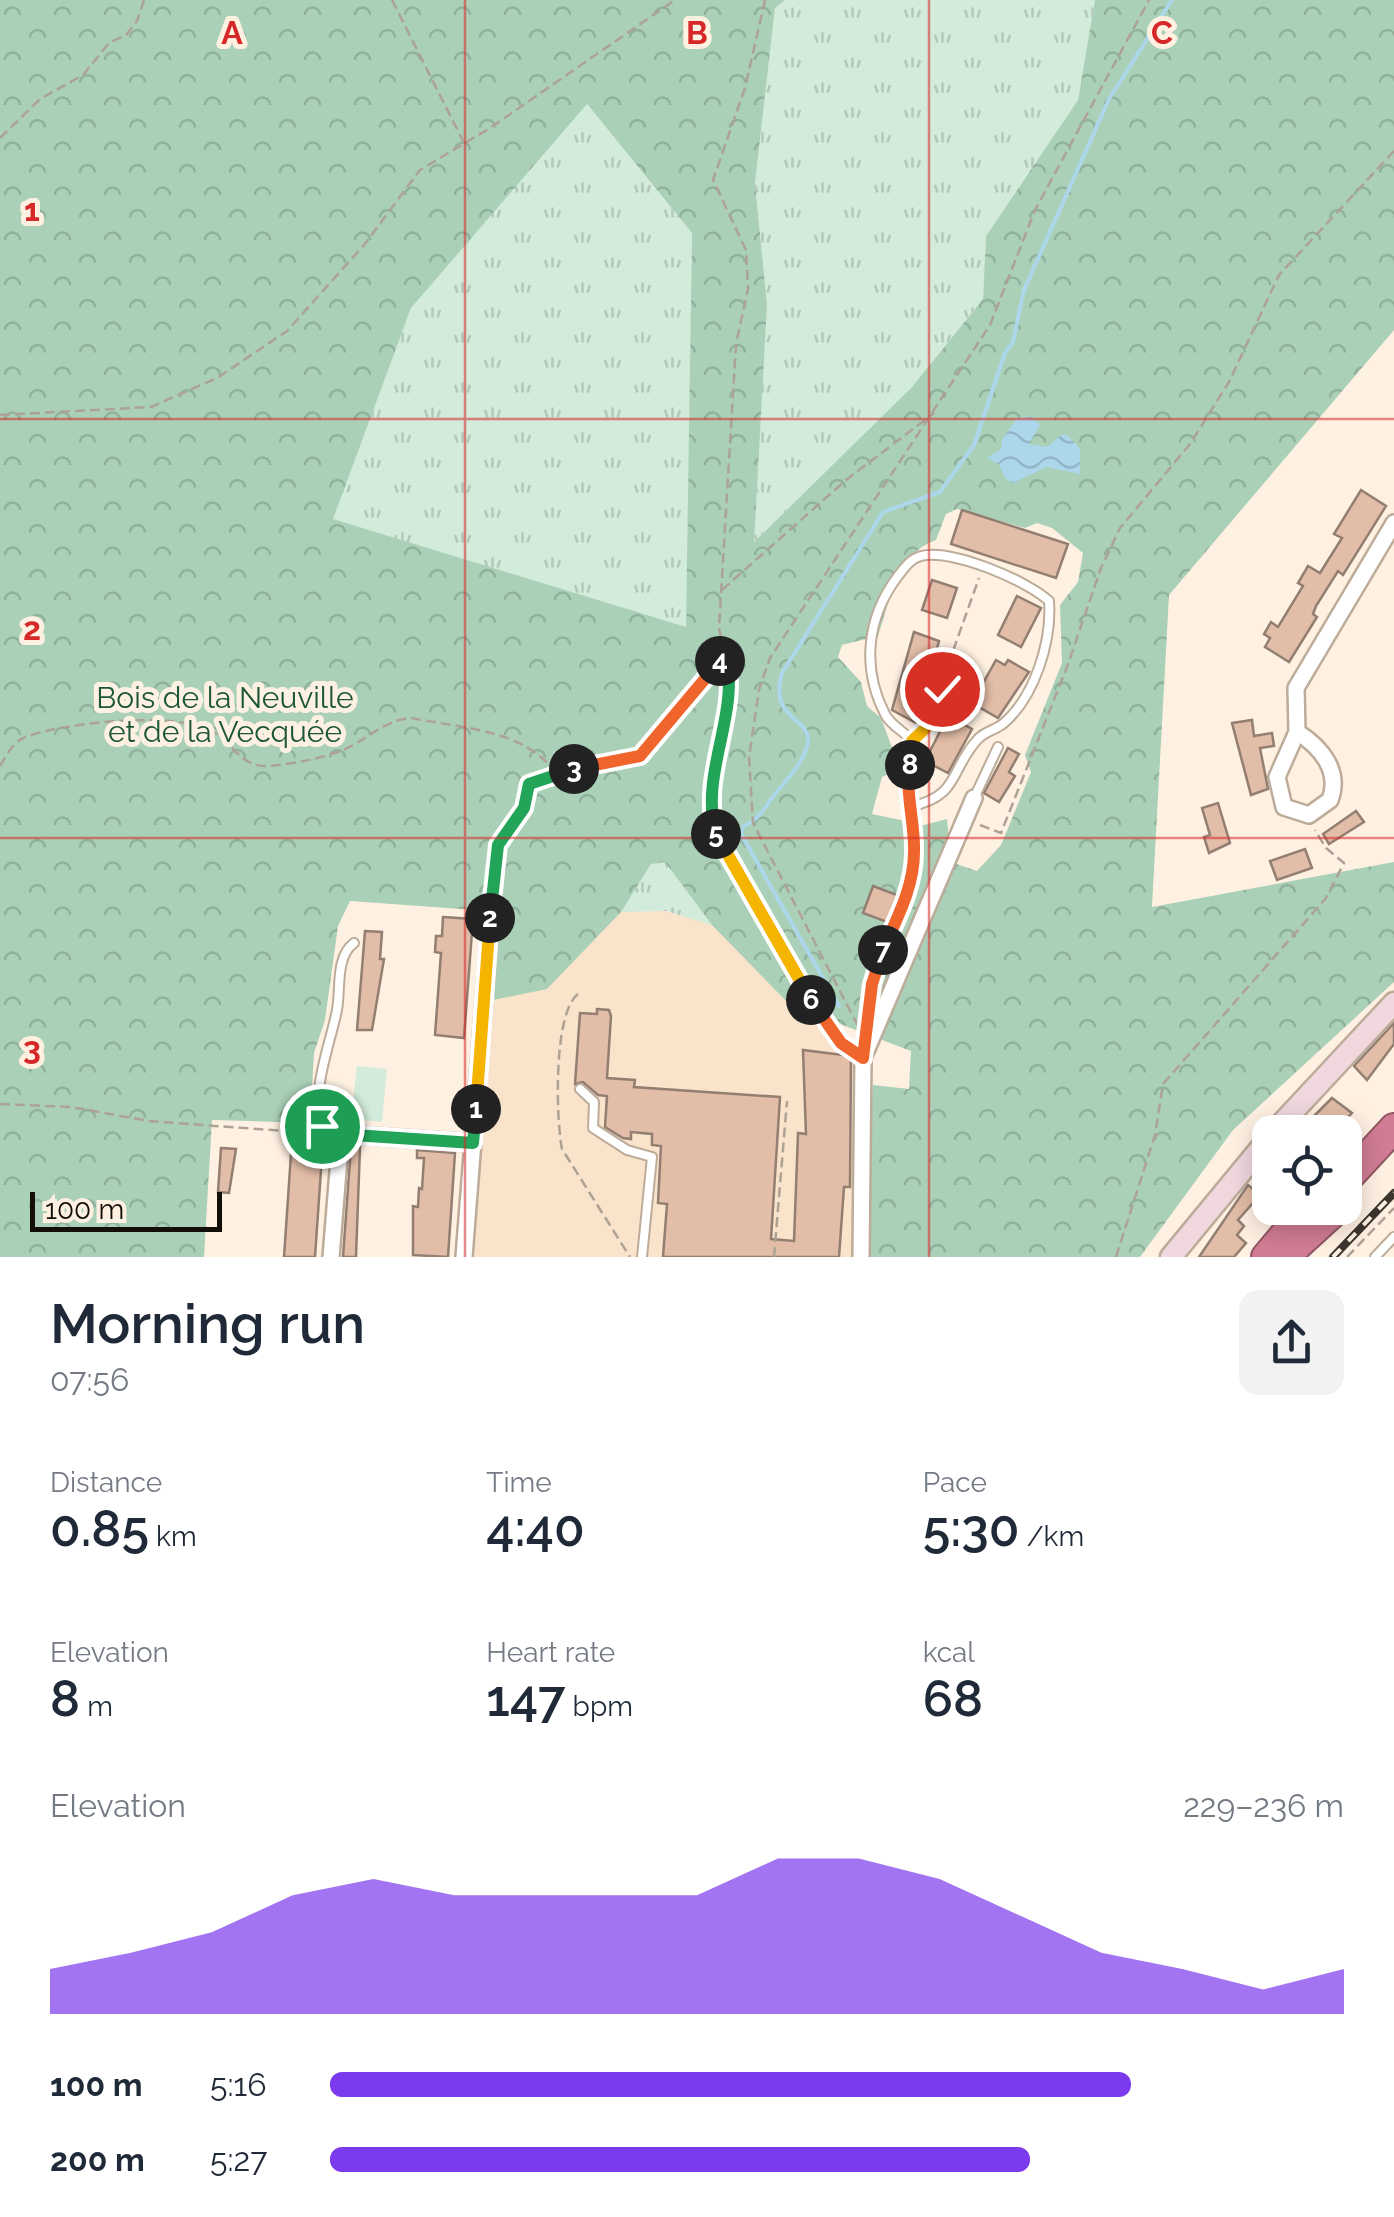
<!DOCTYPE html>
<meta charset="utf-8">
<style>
body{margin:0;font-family:Raleway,sans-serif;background:#f2f2f3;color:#1f2937;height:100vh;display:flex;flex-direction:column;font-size:38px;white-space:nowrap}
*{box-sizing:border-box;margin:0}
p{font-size:32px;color:#747a83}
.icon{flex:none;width:55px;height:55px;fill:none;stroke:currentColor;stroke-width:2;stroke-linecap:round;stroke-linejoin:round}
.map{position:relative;height:1257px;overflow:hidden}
.sheet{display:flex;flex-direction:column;background:#fff;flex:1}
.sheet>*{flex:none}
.fabs{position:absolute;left:1252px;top:1115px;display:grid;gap:20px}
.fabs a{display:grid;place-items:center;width:110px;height:110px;border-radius:20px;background:#fff;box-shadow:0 5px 25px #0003;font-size:50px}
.scale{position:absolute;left:30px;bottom:25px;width:192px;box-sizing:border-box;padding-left:10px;border:5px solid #140e08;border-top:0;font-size:28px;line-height:35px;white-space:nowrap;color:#140e08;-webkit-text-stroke:8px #fff1e2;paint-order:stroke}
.pin{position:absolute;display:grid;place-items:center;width:85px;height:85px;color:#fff;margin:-42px;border:5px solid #fff;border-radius:50%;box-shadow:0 2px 10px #0007}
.km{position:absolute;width:50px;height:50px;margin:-25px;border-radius:50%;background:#222;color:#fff;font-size:28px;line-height:50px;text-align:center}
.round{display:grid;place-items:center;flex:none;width:105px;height:105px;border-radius:20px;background:#f2f2f3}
.headline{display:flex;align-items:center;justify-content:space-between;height:170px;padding:0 50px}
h1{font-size:55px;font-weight:600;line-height:75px}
.metrics{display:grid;grid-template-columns:repeat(3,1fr);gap:15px;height:170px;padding:10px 50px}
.metrics div{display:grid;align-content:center}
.metrics b{font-size:50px;font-weight:600}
.metrics small{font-size:28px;font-weight:400}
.metrics p{font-size:28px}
.chart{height:280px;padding:20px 50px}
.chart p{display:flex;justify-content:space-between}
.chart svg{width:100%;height:180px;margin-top:10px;fill:#7c3aed;opacity:.7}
ul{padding:0 50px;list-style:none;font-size:32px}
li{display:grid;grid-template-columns:160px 120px 1fr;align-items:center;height:75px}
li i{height:25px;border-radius:12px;background:#7c3aed}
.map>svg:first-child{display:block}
</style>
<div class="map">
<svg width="1394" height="1257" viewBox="0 0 1394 1257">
<defs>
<pattern id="grass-tufts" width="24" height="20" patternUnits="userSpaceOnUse" patternTransform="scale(2.5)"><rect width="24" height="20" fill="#d2ebda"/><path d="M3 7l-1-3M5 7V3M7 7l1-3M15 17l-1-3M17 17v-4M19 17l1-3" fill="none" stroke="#b3c8ba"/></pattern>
<pattern id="forest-crowns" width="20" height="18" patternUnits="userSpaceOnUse" patternTransform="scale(2.5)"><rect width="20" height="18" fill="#aad0b7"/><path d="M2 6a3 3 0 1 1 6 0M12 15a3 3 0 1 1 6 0" fill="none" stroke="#91b19c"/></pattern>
<pattern id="water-waves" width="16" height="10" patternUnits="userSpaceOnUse" patternTransform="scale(2.5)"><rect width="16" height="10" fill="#acd7eb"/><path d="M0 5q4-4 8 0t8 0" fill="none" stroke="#93b7c8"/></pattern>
</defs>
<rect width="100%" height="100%" fill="#fff1e2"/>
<!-- built -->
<path fill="#f9e3ca" d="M666 911 729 930 756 925 823 1028 858 1050 855 1257H471L493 932 621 912Z"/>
<!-- grass -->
<g fill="url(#grass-tufts)">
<path d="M785 0H1095L1078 100 986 236 983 299 912 387 753 543 767 305 755 183 775 8Z"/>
<path d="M586 103 692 233 687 628 332 519 411 308Z"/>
<path d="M665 862 712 925 666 911 621 912 651 863Z"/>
</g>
<!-- forest -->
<path fill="url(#forest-crowns)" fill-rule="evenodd" d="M0 0H785L775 8 755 183 767 305 754 542 912 387 983 299 986 236 1078 100 1095 0H1394V330L1169 595 1152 907 1394 862V982L1233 1130 1140 1257H861L873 1085 909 1089 911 1051 790 1005 712 925 665 862 651 864 621 912 547 989 493 1000 496 905 475 910 350 901 338 926 325 1020 314 1053 310 1123 212 1120 204 1257H0ZM587 104 692 233 686 627 333 519 411 308ZM957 509 1025 528 1037 523 1052 528 1083 553 1078 582 1060 605 1062 663 1025 755 1031 772 1001 845 977 871 951 862 947 819 924 825 872 814 882 777 900 769 881 718 867 706 861 682 838 657 842 645 878 636C891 598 896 554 936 540L946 514Z"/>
<!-- pitch -->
<path fill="#d2ebda" d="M357 1066 387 1069 382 1122 351 1119Z"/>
<!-- water -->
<path fill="url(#water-waves)" d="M1031 417 1040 425 1029 444 1047 447 1061 435H1067L1080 449V474L1047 467 1013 483 1005 478 999 464 987 458 1001 449 1002 440 1017 418Z"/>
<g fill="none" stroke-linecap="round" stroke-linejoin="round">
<!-- stream -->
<path stroke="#acd7eb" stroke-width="4" d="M839 1006 741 834 743 827C768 812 762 808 780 788 851 707 763 738 782 673L883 512 940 492 974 445 1005 353 1013 342 1024 290 1109 99 1172 0"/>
</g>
<!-- building -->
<g fill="#e2bda7" stroke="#937e72" stroke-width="2.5">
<path d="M1361 490 1386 506 1343 575 1338 571 1316 606 1313 614 1317 617 1289 662 1265 647 1270 638 1264 634 1271 622 1278 627 1303 586 1298 583 1308 566 1320 573 1342 538 1334 534Z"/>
<path d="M962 510 1068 544 1056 578 951 544Z"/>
<path d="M932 580 957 588 947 618 922 610Z"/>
<path d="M1017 596 1041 608 1021 647 998 635Z"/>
<path d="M914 632 939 641 916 723 892 710Z"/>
<path d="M996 660 1005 665 1008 660 1029 672 998 718 972 703Z"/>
<path d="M948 716 972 729 948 773 925 761Z"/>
<path d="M1252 720 1254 736 1272 733 1274 746 1260 748 1268 789 1251 795 1232 723Z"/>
<path d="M1008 748 1019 754 1009 772 1015 776 999 802 984 793Z"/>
<path d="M1218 803 1230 843 1209 853 1204 837 1210 835 1202 808Z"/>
<path d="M1356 811 1364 822 1329 844 1323 834Z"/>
<path d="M1305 849 1312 868 1277 880 1270 861Z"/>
<path d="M873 886 897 895 887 922 863 913Z"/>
<path d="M443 917 473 919 464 1038 435 1035 441 953 435 952 436 936H442Z"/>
<path d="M365 931 382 932 380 959H384L372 1030H357Z"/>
<path d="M597 1009 609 1010 611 1016 607 1078 635 1080 634 1087 780 1097 771 1239 794 1241 798 1133 806 1134 803 1050 851 1056 850 1187H844L839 1257H663L667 1204 658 1203 661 1146 652 1145V1134L631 1132V1139L623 1138 605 1127 607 1096 598 1095 583 1082 575 1084 580 1013 597 1014Z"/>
<path d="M1394 1023V1044L1367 1080 1354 1066Z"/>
<path d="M1332 1098 1352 1113 1340 1126 1331 1119 1325 1132H1298Z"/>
<path d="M292 1139 323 1141 315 1257H284Z"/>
<path d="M351 1146 360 1147 356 1257H343Z"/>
<path d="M221 1148 236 1149 229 1193 218 1192Z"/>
<path d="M417 1150 455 1153 448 1257 413 1255V1206L418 1207 419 1188 422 1189 424 1158H417Z"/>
<path d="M1248 1185 1260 1195 1238 1220 1244 1226 1237 1235 1246 1243 1234 1257H1199Z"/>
</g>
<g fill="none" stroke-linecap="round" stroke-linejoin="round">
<defs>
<g id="lane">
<path d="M974 798 998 747"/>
<path d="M868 1034C868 980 891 943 907 894 919 857 909 824 908 787 907 771 913 757 912 741 904 731 890 725 885 714 861 667 867 617 898 576 905 567 910 559 921 556 951 548 1028 581 1049 601 1052 641 1035 696 1004 723 996 730 985 731 978 739 949 770 961 796 909 807"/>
<path d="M580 1089 594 1102 593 1128 627 1150 652 1157 642 1257"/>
<path d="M324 1133C309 1092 329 1050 337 1010 341 989 335 957 354 943"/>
<path d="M1375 1257 1394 1237"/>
</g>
<g id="street">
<path d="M1297 732C1321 747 1341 771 1330 800L1309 815 1284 807 1277 777 1297 732 1296 688 1394 523"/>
<path d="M331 1257 341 1134 473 1143"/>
<path d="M464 1257 491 910"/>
<path d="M861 1257 863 1058 974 798"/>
</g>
<g id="secondary">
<path d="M1274 1132 1394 1003"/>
<path d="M1171 1257 1270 1137"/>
</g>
<g id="highway">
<path d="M1345 1181 1394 1128"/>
<path d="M1290 1252 1338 1208"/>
<path d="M1266 1257 1307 1208"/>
</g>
</defs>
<!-- lane casing -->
<use href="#lane" stroke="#bcac99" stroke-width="12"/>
<!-- street casing -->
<use href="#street" stroke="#bcac99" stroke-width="20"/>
<!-- secondary casing -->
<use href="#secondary" stroke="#bcac99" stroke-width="25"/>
<!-- highway casing -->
<use href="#highway" stroke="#8f5663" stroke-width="32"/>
<!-- path -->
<g stroke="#ada296" stroke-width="2.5" stroke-dasharray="10 5" stroke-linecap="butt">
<path d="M392 0 463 141"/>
<path d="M765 0 745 88 713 180 746 250 748 289 736 344 719 628 732 695 713 782 712 820 719 843 776 943 829 1027 851 1053"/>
<path d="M0 138 40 99 83 75 109 43 126 35 137 21 144 0"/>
<path d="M0 415 151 407 217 378 287 331 364 245 420 170 490 128 675 0"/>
<path d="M722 590 846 480 934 413"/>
<path d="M923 735 979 578"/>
<path d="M0 766C8 752 15 739 31 735 73 722 165 713 206 728 231 738 239 768 268 766 292 764 320 759 343 750 367 740 384 720 411 718 461 728 523 729 555 772"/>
<path d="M980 825 1001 833 1067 667 1101 568 1120 528 1190 444 1229 382 1279 275 1394 151"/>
<path d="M492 894 498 845 524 808 529 784 555 772 640 756 725 655"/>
<path d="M578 994C553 1013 556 1119 562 1149L630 1257"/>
<path d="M858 1026 753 823 749 757 759 690 770 658 990 325 1035 210 1149 0"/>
<path d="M0 1104 71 1107 149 1121 311 1133"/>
<path d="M774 1257 787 1101"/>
<path d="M1116 1257 1155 1135 1163 1084 1326 898 1344 863 1326 848 1315 830"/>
<path d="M1347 1257 1394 1208"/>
</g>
<!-- lane -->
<use href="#lane" stroke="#fff" stroke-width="8"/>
<!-- street -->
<use href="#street" stroke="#fff" stroke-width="15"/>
<!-- secondary -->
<use href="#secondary" stroke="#f1d8df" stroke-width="20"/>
<!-- highway -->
<use href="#highway" stroke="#d17c94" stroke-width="28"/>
<defs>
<path id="rail" d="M1333 1257 1394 1193"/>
</defs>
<!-- rail casing -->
<use href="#rail" stroke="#3c352d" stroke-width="8"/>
<!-- rail -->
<use href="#rail" stroke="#fff1e2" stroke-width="4" stroke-dasharray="11" stroke-linecap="butt"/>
</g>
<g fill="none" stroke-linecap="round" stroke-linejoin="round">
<defs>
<path id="split-1" d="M322 1126 324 1133 473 1143 476 1109"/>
<path id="split-2" d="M476 1109 490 918"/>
<path id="split-3" d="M490 918 498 845 524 808 529 784 574 769"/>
<path id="split-4" d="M574 769 640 756 720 661"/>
<path id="split-5" d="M716 834C699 773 740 716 726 655L720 661"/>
<path id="split-6" d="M716 834 811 1000"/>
<path id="split-7" d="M811 1000 841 1043 863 1058 872 984 883 950"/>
<path id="split-8" d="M883 950C897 918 914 887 914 852 915 822 905 795 910 765"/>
<path id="split-9" d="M910 765 912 741 930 724 942 689"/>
</defs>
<!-- split-1 casing -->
<use href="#split-1" stroke="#fff" stroke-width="20"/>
<!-- split-2 casing -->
<use href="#split-2" stroke="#fff" stroke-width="20"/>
<!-- split-3 casing -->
<use href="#split-3" stroke="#fff" stroke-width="20"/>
<!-- split-4 casing -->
<use href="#split-4" stroke="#fff" stroke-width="20"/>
<!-- split-5 casing -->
<use href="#split-5" stroke="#fff" stroke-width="20"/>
<!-- split-6 casing -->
<use href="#split-6" stroke="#fff" stroke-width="20"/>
<!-- split-7 casing -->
<use href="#split-7" stroke="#fff" stroke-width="20"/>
<!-- split-8 casing -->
<use href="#split-8" stroke="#fff" stroke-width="20"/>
<!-- split-9 casing -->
<use href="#split-9" stroke="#fff" stroke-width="20"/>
<!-- split-1 -->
<use href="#split-1" stroke="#22a559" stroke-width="12"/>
<!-- split-2 -->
<use href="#split-2" stroke="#f5b400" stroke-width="12"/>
<!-- split-3 -->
<use href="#split-3" stroke="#22a559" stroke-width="12"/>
<!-- split-4 -->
<use href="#split-4" stroke="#f0652b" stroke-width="12"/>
<!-- split-5 -->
<use href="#split-5" stroke="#22a559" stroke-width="12"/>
<!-- split-6 -->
<use href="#split-6" stroke="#f5b400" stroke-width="12"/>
<!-- split-7 -->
<use href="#split-7" stroke="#f0652b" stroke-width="12"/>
<!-- split-8 -->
<use href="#split-8" stroke="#f0652b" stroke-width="12"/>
<!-- split-9 -->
<use href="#split-9" stroke="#f5b400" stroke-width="12"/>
</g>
<!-- grid -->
<path fill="none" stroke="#d62828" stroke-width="2.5" stroke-opacity="0.55" d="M465 0V1257M929 0V1257M0 419H1394M0 838H1394"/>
<g text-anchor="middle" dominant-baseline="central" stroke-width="10" stroke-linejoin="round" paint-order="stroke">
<!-- park labels -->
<g font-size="30" fill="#1b5737" stroke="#fff1e2">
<text x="225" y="697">Bois de la Neuville<tspan x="225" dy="34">et de la Vecquée</tspan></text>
</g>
</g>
<g font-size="32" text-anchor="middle" font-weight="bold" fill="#d62828" stroke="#fff1e2" stroke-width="10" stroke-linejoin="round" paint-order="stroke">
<text x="232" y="44">A</text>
<text x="697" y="44">B</text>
<text x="1162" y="44">C</text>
<text x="32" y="221">1</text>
<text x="32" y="640">2</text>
<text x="32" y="1059">3</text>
</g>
</svg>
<div class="fabs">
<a><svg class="icon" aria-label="locate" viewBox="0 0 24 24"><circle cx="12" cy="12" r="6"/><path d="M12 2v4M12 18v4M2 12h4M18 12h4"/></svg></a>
</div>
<div class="scale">100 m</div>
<div class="pin" style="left:322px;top:1126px;background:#1e9e55"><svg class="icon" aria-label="arrive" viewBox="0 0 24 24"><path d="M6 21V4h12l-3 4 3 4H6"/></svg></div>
<div class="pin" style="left:942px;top:689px;background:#d93025"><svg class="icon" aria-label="check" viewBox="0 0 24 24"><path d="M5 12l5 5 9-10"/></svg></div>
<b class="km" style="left:476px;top:1109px">1</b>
<b class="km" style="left:490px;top:918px">2</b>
<b class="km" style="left:574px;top:769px">3</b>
<b class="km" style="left:720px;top:661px">4</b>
<b class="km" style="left:716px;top:834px">5</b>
<b class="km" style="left:811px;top:1000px">6</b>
<b class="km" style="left:883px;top:950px">7</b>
<b class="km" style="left:910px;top:765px">8</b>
</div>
<section class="sheet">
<div class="headline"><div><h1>Morning run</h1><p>07:56</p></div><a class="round"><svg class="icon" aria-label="share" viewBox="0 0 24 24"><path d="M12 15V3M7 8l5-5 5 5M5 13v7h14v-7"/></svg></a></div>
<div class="metrics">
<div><p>Distance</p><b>0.85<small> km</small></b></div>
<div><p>Time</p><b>4:40</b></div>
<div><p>Pace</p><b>5:30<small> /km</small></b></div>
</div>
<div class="metrics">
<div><p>Elevation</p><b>8<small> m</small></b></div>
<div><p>Heart rate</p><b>147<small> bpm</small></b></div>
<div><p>kcal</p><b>68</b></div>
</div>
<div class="chart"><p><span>Elevation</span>229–236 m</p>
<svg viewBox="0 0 160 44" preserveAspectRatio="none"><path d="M0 44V33L10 29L20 24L30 15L40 11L50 15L60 15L70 15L80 15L90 6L100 6L110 11L120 20L130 29L140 33L150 38L160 33V44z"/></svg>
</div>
<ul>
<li><b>100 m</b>5:16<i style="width:79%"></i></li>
<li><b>200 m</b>5:27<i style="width:69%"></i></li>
</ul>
</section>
